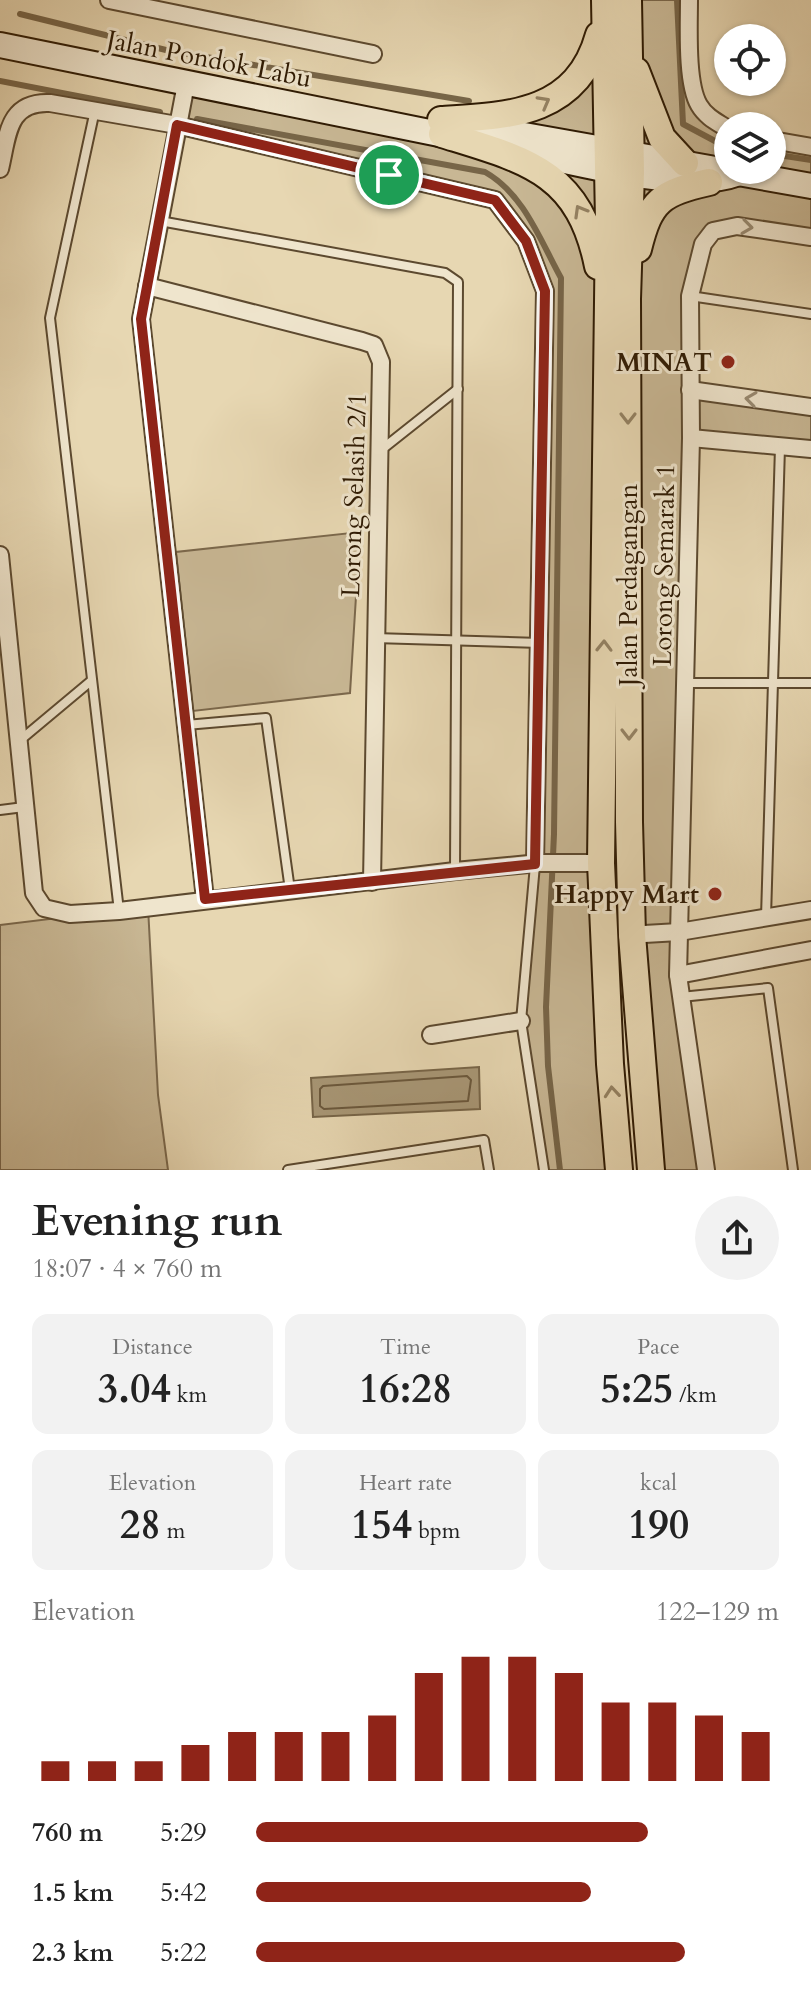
<!DOCTYPE html>
<meta charset="utf-8">
<style>
body{margin:0;font-family:Cardo,serif;background:#f2f2f2;color:#222;height:100vh;display:flex;flex-direction:column;font-size:30px;white-space:nowrap}
*{box-sizing:border-box;margin:0}
p{font-size:26px;color:#767676}
.icon{flex:none;width:44px;height:44px;fill:none;stroke:currentColor;stroke-width:2;stroke-linecap:round;stroke-linejoin:round}
.map{position:relative;height:1170px;overflow:hidden}
.details{display:flex;flex-direction:column;background:#fff;flex:1}
.details>*{flex:none}
.tools{position:absolute;left:714px;top:24px;display:grid;gap:16px}
.tools a{display:grid;place-items:center;width:72px;height:72px;border-radius:50%;background:#fff;box-shadow:0 2px 6px #0004;font-size:40px}
.pin{position:absolute;display:grid;place-items:center;width:68px;height:68px;color:#fff;margin:-34px;border:4px solid #fff;border-radius:50%;box-shadow:0 2px 8px #0007}
.round{display:grid;place-items:center;flex:none;width:84px;height:84px;border-radius:42px;background:#f2f2f2}
.headline{display:flex;align-items:center;justify-content:space-between;height:136px;padding:0 32px}
h1{font-size:44px;font-weight:700;line-height:60px}
.figures{display:grid;grid-template-columns:repeat(3,1fr);gap:12px;height:136px;padding:8px 32px}
.figures div{display:grid;align-content:center;border-radius:16px;background:#f2f2f2;text-align:center}
.figures b{font-size:40px;font-weight:700}
.figures small{font-size:22px;font-weight:400}
.figures p{font-size:22px}
.chart{height:224px;padding:16px 32px}
.chart p{display:flex;justify-content:space-between}
.chart svg{width:100%;height:144px;margin-top:8px;stroke:#8f2418;stroke-width:6}
ul{padding:0 32px;list-style:none;font-size:26px}
li{display:grid;grid-template-columns:128px 96px 1fr;align-items:center;height:60px}
li i{height:20px;border-radius:10px;background:#8f2418}
.map>svg:first-child{display:block}
</style>
<div class="map">
<svg width="811" height="1170" viewBox="0 0 811 1170">
<rect width="100%" height="100%" fill="#e7d7b2"/>
<filter id="stains"><feTurbulence type="fractalNoise" baseFrequency=".0025" numOctaves="4"/><feColorMatrix values="0 0 0 0 .2 0 0 0 0 .09 0 0 0 0 .02 0 0 0 .5 -.17"/></filter>
<radialGradient id="worn" r=".72"><stop offset=".6" stop-color="#630" stop-opacity="0"/><stop offset="1" stop-color="#630" stop-opacity=".3"/></radialGradient>
<!-- green -->
<g fill="#c8b794" stroke="#7b684c" stroke-width="2">
<path d="M628 0H689L697 102 728 129V169L630 153Z"/>
<path d="M591 62 606 148 498 117Z"/>
<path d="M186 84 606 169 601 864 619 1170H544L521 1021 539 864 545 291 495 200 177 125Z"/>
<path d="M772 140 811 147V182L772 170Z"/>
<path d="M631 172 811 186V237L713 231 690 296V390L811 407V449L692 439 678 975 706 1170H651L632 935Z"/>
<path d="M360 532 350 693 193 711 176 552Z"/>
<path d="M148 907 158 1095 168 1170H0V925Z"/>
</g>
<!-- water -->
<path fill="#a89776" stroke="#776548" stroke-width="2" d="M479 1067 480 1109 313 1117 311 1078Z"/>
<g fill="none" stroke-linecap="round" stroke-linejoin="round">
<!-- shore -->
<path stroke="#6b583c" stroke-width="2" d="M467 1076 471 1080 468 1101 324 1109 320 1106V1089L323 1086Z"/>
<!-- stream -->
<g stroke="#776548" stroke-width="6">
<path d="M677 0 683 124 728 148"/>
<path d="M20 14 170 51 469 101"/>
<path d="M0 81 160 112"/>
<path d="M197 119 485 172C524 194 540 240 561 278L554 834 546 1007 548 1066 560 1170"/>
<path d="M772 154 811 160"/>
</g>
<defs>
<g id="lane">
<path d="M95 110 50 318 119 911"/>
<path d="M160 221 445 273 458 282 455 871"/>
<path d="M690 296 811 314"/>
<path d="M381 450 458 389"/>
<path d="M374 638 540 643"/>
<path d="M685 683H811"/>
<path d="M186 725 266 718 290 890"/>
<path d="M18 742 91 681"/>
<path d="M0 810 24 807"/>
<path d="M535 865 521 1021 544 1170"/>
<path d="M766 917 780 447"/>
<path d="M681 997 768 988 793 1170"/>
<path d="M288 1170 484 1140 489 1170"/>
</g>
<g id="street">
<path d="M109 0 373 54"/>
<path d="M689 0C689 26 686 83 699 105 706 117 717 122 728 129"/>
<path d="M186 84 141 319 205 899"/>
<path d="M772 140 811 147"/>
<path d="M0 169C8 136 7 101 50 103L177 125 495 200 526 241 545 291 535 864"/>
<path d="M147 286 362 341 374 345 381 362 372 882"/>
<path d="M690 390 811 407"/>
<path d="M691 438 811 449"/>
<path d="M0 555 34 893 44 908 70 914 119 911 455 871 539 863H601"/>
<path d="M627 935 679 932 811 910"/>
<path d="M678 975 811 950"/>
<path d="M431 1035 521 1021"/>
<path d="M706 1170 678 975 691 438 690 296 703 244 713 231 737 226 811 237"/>
</g>
<g id="secondary">
<path d="M0 45 459 138"/>
<path d="M462 124 811 186"/>
<path d="M503 147C560 159 684 194 736 174"/>
</g>
<g id="primary">
<path d="M605 0 609 222 601 863 610 1064 619 1170"/>
<path d="M628 0 631 172 627 299 629 822 632 935 651 1170"/>
<path d="M636 71 662 138 685 163"/>
<path d="M441 120C510 116 577 114 599 35"/>
<path d="M442 134C526 160 579 171 598 266"/>
<path d="M638 249C650 200 661 193 709 182"/>
</g>
</defs>
<!-- lane casing -->
<use href="#lane" stroke="#5c492f" stroke-width="12"/>
<!-- street casing -->
<use href="#street" stroke="#5c492f" stroke-width="20"/>
<!-- secondary casing -->
<use href="#secondary" stroke="#2e1a03" stroke-width="28"/>
<!-- primary casing -->
<use href="#primary" stroke="#2e1a03" stroke-width="30"/>
<!-- lane -->
<use href="#lane" stroke="#efe5cd" stroke-width="8"/>
<!-- street -->
<use href="#street" stroke="#efe5cd" stroke-width="16"/>
<!-- secondary -->
<use href="#secondary" stroke="#efe5cd" stroke-width="24"/>
<!-- primary -->
<use href="#primary" stroke="#e7d7b2" stroke-width="26"/>
</g>
<!-- one-way arrows -->
<defs><path id="oneway-chevron" d="M-2-3.5L2.5 0L-2 3.5" fill="none" stroke-width="1.6" stroke-linecap="round" stroke-linejoin="round" transform="scale(2)"/></defs>
<g stroke="#948263">
<use href="#oneway-chevron" transform="translate(544 102) rotate(-29)"/>
<use href="#oneway-chevron" transform="translate(580 211) rotate(-120)"/>
<use href="#oneway-chevron" transform="translate(628 418) rotate(90)"/>
<use href="#oneway-chevron" transform="translate(604 646) rotate(-89)"/>
<use href="#oneway-chevron" transform="translate(629 734) rotate(90)"/>
<use href="#oneway-chevron" transform="translate(612 1092) rotate(-95)"/>
</g>
<g stroke="#988a72">
<use href="#oneway-chevron" transform="translate(747 227) rotate(8)"/>
<use href="#oneway-chevron" transform="translate(751 399) rotate(-172)"/>
</g>
<g fill="none" stroke-linecap="round" stroke-linejoin="round">
<defs>
<path id="route" d="M177 125 495 200 526 241 545 291 535 864 205 899 141 319Z"/>
</defs>
<!-- route casing -->
<use href="#route" stroke="#fff" stroke-width="16"/>
<!-- route -->
<use href="#route" stroke="#8f2418" stroke-width="10"/>
</g>
<!-- markers -->
<g fill="#8f2418" stroke="#efe5cd" stroke-width="3">
<circle cx="728" cy="362" r="8"/>
<circle cx="715" cy="894" r="8"/>
</g>
<g text-anchor="middle" dominant-baseline="central" stroke-width="6" stroke-linejoin="round" paint-order="stroke">
<!-- street labels -->
<g font-size="26" fill="#2e1a03" stroke="#efe5cd">
<text transform="translate(209 59) rotate(11)">Jalan Pondok Labu</text>
<text transform="translate(354 495) rotate(-88)">Lorong Selasih 2/1</text>
<text transform="translate(664 565) rotate(-89)">Lorong Semarak 1</text>
<text transform="translate(628 585) rotate(-90)">Jalan Perdagangan</text>
</g>
<!-- poi labels -->
<g font-size="26" font-weight="bold" fill="#2e1a03" stroke="#efe5cd" text-anchor="end">
<text x="712" y="362">MINAT</text>
<text x="699" y="894">Happy Mart</text>
</g>
</g>
<rect width="100%" height="100%" filter="url(#stains)"/>
<rect width="100%" height="100%" fill="url(#worn)"/>
</svg>
<div class="tools">
<a><svg class="icon" aria-label="locate" viewBox="0 0 24 24"><circle cx="12" cy="12" r="6"/><path d="M12 2v4M12 18v4M2 12h4M18 12h4"/></svg></a>
<a><svg class="icon" aria-label="layers" viewBox="0 0 24 24"><path d="M12 4l9 5-9 5-9-5zM3 14l9 5 9-5"/></svg></a>
</div>
<div class="pin" style="left:389px;top:175px;background:#1e9e55"><svg class="icon" aria-label="arrive" viewBox="0 0 24 24"><path d="M6 21V4h12l-3 4 3 4H6"/></svg></div>
</div>
<section class="details">
<div class="headline"><div><h1>Evening run</h1><p>18:07 · 4 × 760 m</p></div><a class="round"><svg class="icon" aria-label="share" viewBox="0 0 24 24"><path d="M12 15V3M7 8l5-5 5 5M5 13v7h14v-7"/></svg></a></div>
<div class="figures">
<div><p>Distance</p><b>3.04<small> km</small></b></div>
<div><p>Time</p><b>16:28</b></div>
<div><p>Pace</p><b>5:25<small> /km</small></b></div>
</div>
<div class="figures">
<div><p>Elevation</p><b>28<small> m</small></b></div>
<div><p>Heart rate</p><b>154<small> bpm</small></b></div>
<div><p>kcal</p><b>190</b></div>
</div>
<div class="chart"><p><span>Elevation</span>122–129 m</p>
<svg viewBox="0 0 160 44" preserveAspectRatio="none"><path d="M5 44V38M15 44V38M25 44V38M35 44V33M45 44V29M55 44V29M65 44V29M75 44V24M85 44V11M95 44V6M105 44V6M115 44V11M125 44V20M135 44V20M145 44V24M155 44V29"/></svg>
</div>
<ul>
<li><b>760 m</b>5:29<i style="width:75%"></i></li>
<li><b>1.5 km</b>5:42<i style="width:64%"></i></li>
<li><b>2.3 km</b>5:22<i style="width:82%"></i></li>
</ul>
</section>
